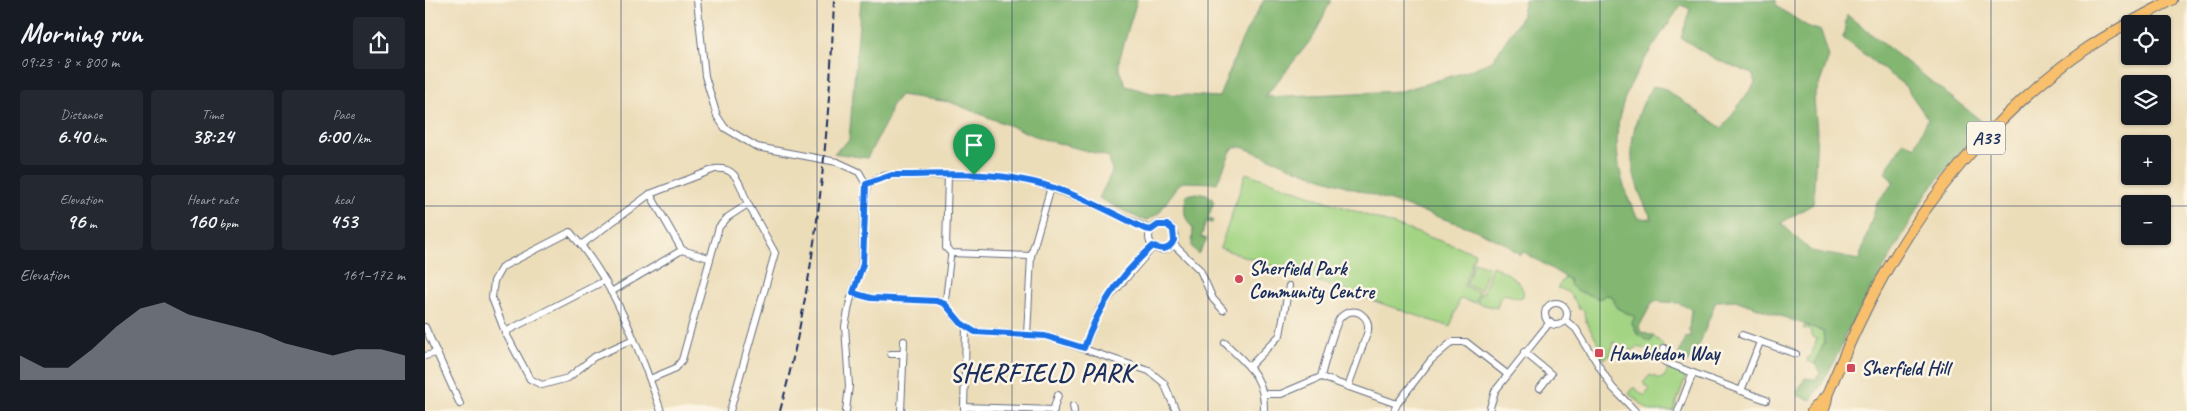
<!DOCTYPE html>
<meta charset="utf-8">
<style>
body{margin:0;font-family:Caveat,sans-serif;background:#242831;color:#f1f3f6;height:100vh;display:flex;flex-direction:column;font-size:19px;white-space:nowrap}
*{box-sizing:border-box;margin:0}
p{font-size:16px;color:#9ea1a6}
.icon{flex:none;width:28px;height:28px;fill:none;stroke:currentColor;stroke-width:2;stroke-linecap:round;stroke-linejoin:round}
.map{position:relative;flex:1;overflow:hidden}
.details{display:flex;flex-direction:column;background:#171b24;width:425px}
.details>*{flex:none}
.fabs{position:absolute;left:1696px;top:15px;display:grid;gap:10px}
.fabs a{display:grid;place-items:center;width:50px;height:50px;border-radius:5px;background:#171b24;box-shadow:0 1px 4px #0004;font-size:25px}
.pin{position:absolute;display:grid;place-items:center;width:42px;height:42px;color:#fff;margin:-51px -21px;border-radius:50% 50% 50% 0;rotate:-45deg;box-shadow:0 0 5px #0007}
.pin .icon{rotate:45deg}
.round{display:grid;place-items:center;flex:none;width:52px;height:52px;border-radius:5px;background:#242831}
.headline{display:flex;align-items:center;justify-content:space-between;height:85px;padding:0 20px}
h1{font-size:28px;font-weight:700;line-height:38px}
.figures{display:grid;grid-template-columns:repeat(3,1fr);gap:8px;height:85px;padding:5px 20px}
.figures div{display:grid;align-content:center;border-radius:5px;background:#242831;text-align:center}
.figures b{font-size:21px;font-weight:700}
.figures small{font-size:14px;font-weight:400}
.figures p{font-size:14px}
.chart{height:140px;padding:10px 20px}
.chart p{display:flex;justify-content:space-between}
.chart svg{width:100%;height:90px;margin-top:5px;fill:#8c9099;opacity:.7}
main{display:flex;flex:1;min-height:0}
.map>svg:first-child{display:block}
</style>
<main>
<section class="details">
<div class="headline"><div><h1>Morning run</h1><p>09:23 · 8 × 800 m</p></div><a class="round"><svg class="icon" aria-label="share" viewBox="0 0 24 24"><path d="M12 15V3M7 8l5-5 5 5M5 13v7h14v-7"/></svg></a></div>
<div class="figures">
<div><p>Distance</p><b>6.40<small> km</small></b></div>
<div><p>Time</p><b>38:24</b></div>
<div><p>Pace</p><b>6:00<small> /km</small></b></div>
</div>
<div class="figures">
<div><p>Elevation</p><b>96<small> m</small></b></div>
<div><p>Heart rate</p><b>160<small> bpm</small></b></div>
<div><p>kcal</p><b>453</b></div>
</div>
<div class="chart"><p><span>Elevation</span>161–172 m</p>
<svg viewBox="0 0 160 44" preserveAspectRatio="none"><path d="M0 44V32L10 38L20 38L30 29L40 18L50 9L60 6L70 12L80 15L90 18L100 21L110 26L120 29L130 32L140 29L150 29L160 32V44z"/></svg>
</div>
</section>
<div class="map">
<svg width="1762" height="411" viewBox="0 0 1762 411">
<rect width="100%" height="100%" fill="#fcf5e5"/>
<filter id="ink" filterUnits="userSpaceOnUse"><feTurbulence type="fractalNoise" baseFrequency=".02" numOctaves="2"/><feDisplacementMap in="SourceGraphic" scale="10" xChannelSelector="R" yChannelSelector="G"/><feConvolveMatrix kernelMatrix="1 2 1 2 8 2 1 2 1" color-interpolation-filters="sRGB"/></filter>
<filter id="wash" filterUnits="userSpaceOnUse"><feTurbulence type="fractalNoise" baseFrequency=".0096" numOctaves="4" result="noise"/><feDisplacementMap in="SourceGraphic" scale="20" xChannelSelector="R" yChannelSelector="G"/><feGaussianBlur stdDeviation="1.12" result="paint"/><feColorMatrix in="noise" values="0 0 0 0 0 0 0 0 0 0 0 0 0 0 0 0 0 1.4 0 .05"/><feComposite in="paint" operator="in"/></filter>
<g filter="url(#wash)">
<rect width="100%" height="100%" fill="#ecddb9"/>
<!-- green -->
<g fill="#a3d483" stroke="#5f8270">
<path d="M821 173 1050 253 1039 286 1054 292 1050 303 1035 299 1025 327 795 248Z"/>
<path d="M1049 262 1064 267 1056 290 1041 285Z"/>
<path d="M1067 266C1078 270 1101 282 1098 296L1094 298 1079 294 1075 297 1072 308 1052 303 1055 293H1058Z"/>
<path d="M1140 277C1146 280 1146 285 1151 289 1161 298 1175 293 1187 296L1192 308 1210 317 1207 323 1212 333 1222 341H1226L1228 336 1238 344 1235 355 1229 356 1221 350 1213 347 1206 351 1188 342 1186 355 1178 359C1179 342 1158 328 1159 310L1154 309C1149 298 1144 290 1132 288Z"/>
<path d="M1380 325 1398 331 1399 343 1390 364 1382 361 1383 357 1385 358 1392 339 1386 336V332L1383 328 1378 329Z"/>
<path d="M1244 368 1258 373 1261 377 1248 411H1225L1204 394 1209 387 1219 396 1225 389 1218 383 1225 375 1235 379 1239 377Z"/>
</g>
<!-- forest -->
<g fill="#82b671" stroke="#4e7268" fill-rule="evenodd">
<path d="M436 0H712L694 61V70L701 86 726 93 794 97 818 37 839 0H906L889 36 840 97 976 91 1040 72 1067 61 1096 18 1100 0H1351V6L1382 26 1396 31 1404 57 1389 99 1392 132 1388 204 1356 223 1386 251 1434 260 1452 202 1469 183 1460 172 1479 141 1490 147 1503 119 1480 86 1418 38 1422 15 1559 123 1503 191 1419 337H1417L1420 340 1397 384 1386 400 1374 396 1372 392 1380 378 1391 379 1395 373 1390 364 1399 343 1398 331 1310 300 1291 301 1270 356 1260 364 1253 357 1260 337 1266 336 1264 330 1266 309 1253 303 1228 301 1214 327 1216 332 1228 336 1226 341H1222L1212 333 1207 323 1210 317 1192 308 1187 296 1181 295 1174 299 1151 290 1145 285V280L1099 252 1095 255 1081 244 1046 228 876 171 817 147H810L806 151 792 183 758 182 753 185 734 213 723 220 715 219 674 198 687 172 684 157 618 139 525 102 475 95 466 106 463 118 442 158 409 153 424 140ZM1256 5 1265 9 1256 38 1290 59 1325 73 1328 76 1330 83 1297 128 1238 88 1227 86C1200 133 1200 171 1227 219L1213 218C1194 186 1186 143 1197 107 1206 74 1237 34 1256 5Z"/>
<path d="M772 193 782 194 789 201 783 218 788 220 787 223 781 222 776 237 782 239 773 254 767 247 768 228C758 218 758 208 762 195Z"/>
</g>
</g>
<g filter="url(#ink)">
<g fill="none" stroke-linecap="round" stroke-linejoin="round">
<defs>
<path id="pedestrian" d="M520 304 526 253"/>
<g id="minor">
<path d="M272 0 280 76 292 116 300 128 332 147 412 162 434 172 442 186 439 212 437 264 425 301 420 326 424 386 421 411"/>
<path d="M523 175 521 248 526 253 606 256"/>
<path d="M441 184 458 176 467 175 572 176 606 181 660 200 726 230"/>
<path d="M225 194 257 250"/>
<circle cx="737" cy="237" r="13"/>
<path d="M748 244 775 270 788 299 798 310"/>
<path d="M156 245 225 194 290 169C313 166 315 187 323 204L303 217 294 227 257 360 251 368 225 379"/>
<path d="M257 250 284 258"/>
<path d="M186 292 257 250"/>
<path d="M428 293 446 298 512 301 520 304 536 323 550 332 620 336 724 371 739 383 751 411"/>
<circle cx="1131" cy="314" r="11"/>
<path d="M1140 320 1151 329 1187 387 1210 411"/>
<path d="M0 327 35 404"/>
<path d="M80 332 179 281"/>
<path d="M602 335 606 256 626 187"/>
<path d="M1317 335 1371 354"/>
<path d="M209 339 169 357 143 378 117 385 105 379 80 332 67 298 69 281 77 267 145 232C190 283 214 348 236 411"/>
<path d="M800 343C823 366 840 376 839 411"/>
<path d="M659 348 676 307 728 247"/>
<path d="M1239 348 1237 359 1240 362 1268 373 1253 411"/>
<path d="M1099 352 1126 374 1115 388"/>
<path d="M466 354H478"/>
<path d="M0 356 11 353"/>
<path d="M824 367 855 335 864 286"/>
<path d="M1268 373 1341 400"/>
<path d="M896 377C898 368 910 324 915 318 920 312 930 309 936 314 942 318 944 324 943 331L923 387"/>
<path d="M1316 391 1335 342"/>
<path d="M840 394H856L896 377 972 404"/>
<path d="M648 406 649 411"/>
<path d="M539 407 629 410"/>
<path d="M539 409 541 328"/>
<path d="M305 411 350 253 323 204"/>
<path d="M476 411 479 341"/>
<path d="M628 411 633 395"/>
<path d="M969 411 972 404 1006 360 1027 342H1041L1082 374"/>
<path d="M1064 411 1070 391 1125 322"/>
</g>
<g id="trunk">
<path d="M1387 411 1402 395"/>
<path d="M1398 411C1402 405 1401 399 1403 393 1415 364 1428 335 1442 307 1493 205 1570 111 1664 47 1691 29 1719 15 1747 0"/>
</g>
</defs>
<!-- pedestrian casing -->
<use href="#pedestrian" stroke="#646c7e" stroke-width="7"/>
<!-- minor casing -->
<use href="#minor" stroke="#646c7e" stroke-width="8"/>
<!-- trunk casing -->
<use href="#trunk" stroke="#646c7e" stroke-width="12"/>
<!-- pedestrian -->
<use href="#pedestrian" stroke="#fff" stroke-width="5"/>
<!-- minor -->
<use href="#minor" stroke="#fff" stroke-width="6"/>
<!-- trunk -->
<use href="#trunk" stroke="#f8bf6c" stroke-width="10"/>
<!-- rail -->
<path stroke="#1b2f5e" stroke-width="2" stroke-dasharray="8 4" stroke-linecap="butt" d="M355 411C391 277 404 138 409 0"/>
</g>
</g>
<g fill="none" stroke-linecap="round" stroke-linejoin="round" filter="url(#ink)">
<defs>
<path id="route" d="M467 175C513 175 563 171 608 182 647 191 684 211 720 229L726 230 733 225H742L748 230 749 240C745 250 737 251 728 246 696 274 672 309 659 348L620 336 550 332 536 323 520 304 512 301 446 298 428 293 438 264 441 184Z"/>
</defs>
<!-- route casing -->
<use href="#route" stroke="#fff" stroke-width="10"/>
<!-- route -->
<use href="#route" stroke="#1a73e8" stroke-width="6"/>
</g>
<!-- grid -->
<path fill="none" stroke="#1b2f5e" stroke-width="1" stroke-opacity="0.55" d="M196 0V411M392 0V411M587 0V411M783 0V411M979 0V411M1175 0V411M1370 0V411M1566 0V411M0 206H1705M1738 206H1762"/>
<!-- markers -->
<g fill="#d1495b" stroke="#fcf5e5" stroke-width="2">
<circle cx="814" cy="279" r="5"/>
<rect x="1169" y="348" width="10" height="10" rx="2.5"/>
<rect x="1421" y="363" width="10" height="10" rx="2.5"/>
</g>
<g text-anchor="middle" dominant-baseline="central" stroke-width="5" stroke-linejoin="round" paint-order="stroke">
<!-- shield labels -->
<rect fill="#fcf5e5" stroke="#5e6a86" stroke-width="1" x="1542" y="121.5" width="38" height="33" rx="4"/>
<g font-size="19" font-weight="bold" fill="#1b2f5e">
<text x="1561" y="138">A33</text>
</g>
<!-- poi labels -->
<g font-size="20" font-weight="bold" fill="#1b2f5e" stroke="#fcf5e5" text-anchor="start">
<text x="824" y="268">Sherfield Park<tspan x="824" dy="23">Community Centre</tspan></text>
<text x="1184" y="353">Hambledon Way</text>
<text x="1436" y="368">Sherfield Hill</text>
</g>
<!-- district labels -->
<g font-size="25" font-weight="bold" letter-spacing="1" fill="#1b2f5e" stroke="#fcf5e5">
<text x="617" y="373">SHERFIELD PARK</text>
</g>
</g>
</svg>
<div class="fabs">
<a><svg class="icon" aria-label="locate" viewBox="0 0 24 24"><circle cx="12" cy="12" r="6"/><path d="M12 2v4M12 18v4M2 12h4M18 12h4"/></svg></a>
<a><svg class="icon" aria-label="layers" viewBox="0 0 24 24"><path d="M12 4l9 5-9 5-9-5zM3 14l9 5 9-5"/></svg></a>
<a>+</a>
<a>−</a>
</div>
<div class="pin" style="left:549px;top:175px;background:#1e9e55"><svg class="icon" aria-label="arrive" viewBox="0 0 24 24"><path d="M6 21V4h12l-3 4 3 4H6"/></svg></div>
</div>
</main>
